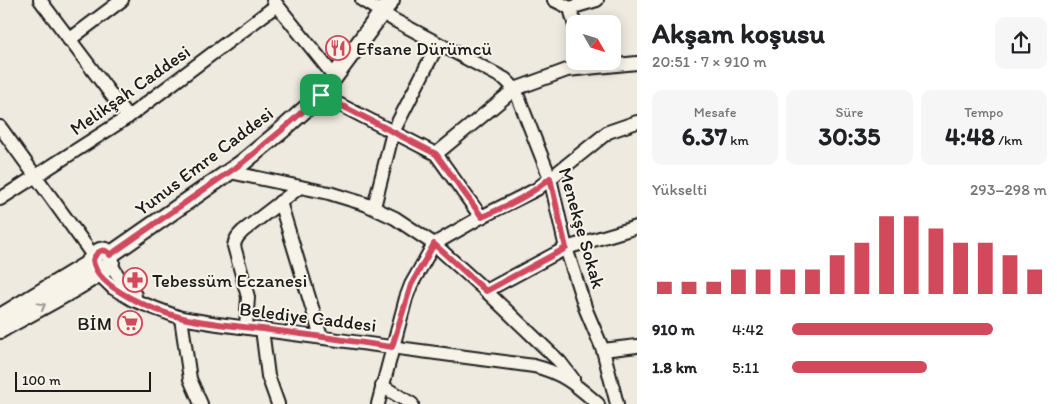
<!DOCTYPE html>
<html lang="tr">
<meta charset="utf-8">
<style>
body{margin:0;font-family:Itim,sans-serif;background:#f6f6f6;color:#202124;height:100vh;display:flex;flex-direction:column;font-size:19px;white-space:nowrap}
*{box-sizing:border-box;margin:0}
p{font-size:16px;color:#757577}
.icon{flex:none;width:28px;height:28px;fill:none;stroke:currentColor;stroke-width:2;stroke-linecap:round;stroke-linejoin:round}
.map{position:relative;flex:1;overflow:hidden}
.side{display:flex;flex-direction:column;background:#fff;width:425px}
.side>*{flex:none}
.needle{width:32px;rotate:129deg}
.buttons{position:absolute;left:566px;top:15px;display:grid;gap:10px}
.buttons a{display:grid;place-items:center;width:55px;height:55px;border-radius:10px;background:#fff;box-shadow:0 2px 12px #0003;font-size:25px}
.scale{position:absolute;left:15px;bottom:12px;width:136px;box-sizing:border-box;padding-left:5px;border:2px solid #1c1c1c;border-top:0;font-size:14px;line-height:18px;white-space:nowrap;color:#1c1c1c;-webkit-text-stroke:4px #f7f3e8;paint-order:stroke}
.pin{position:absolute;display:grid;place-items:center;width:42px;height:42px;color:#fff;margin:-21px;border-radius:10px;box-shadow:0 2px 8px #0006}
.round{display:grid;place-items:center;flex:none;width:52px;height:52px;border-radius:10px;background:#f6f6f6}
.overview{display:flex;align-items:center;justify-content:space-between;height:85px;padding:0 15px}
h1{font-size:28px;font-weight:800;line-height:38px}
.stats{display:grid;grid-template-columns:repeat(3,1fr);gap:8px;height:85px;padding:5px 15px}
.stats div{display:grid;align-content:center;border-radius:10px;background:#f6f6f6;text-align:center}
.stats b{font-size:25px;font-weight:800}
.stats small{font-size:14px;font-weight:400}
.stats p{font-size:14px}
.chart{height:140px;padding:10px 15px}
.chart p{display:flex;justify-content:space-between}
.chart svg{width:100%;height:90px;margin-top:5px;stroke:#d1495b;stroke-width:6}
ul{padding:0 15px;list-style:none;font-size:16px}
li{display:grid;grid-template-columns:80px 60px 1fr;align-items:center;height:38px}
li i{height:12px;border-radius:6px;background:#d1495b}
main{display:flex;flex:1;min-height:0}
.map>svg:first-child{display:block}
</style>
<main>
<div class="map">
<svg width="637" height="404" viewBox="0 0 637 404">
<rect width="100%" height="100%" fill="#eeeae0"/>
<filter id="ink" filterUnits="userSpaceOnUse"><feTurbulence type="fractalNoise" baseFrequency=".02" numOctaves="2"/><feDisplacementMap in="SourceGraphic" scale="10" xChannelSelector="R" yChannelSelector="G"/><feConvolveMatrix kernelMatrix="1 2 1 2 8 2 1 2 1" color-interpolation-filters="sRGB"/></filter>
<g filter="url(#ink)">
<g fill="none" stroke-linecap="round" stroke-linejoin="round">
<defs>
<g id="minor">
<path d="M40 0 128 117"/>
<path d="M273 0 334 76"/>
<path d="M362 0 394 20 505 79 515 89 550 178 566 248 586 310 603 350 617 404"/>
<path d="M554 0 570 8 597 0"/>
<path d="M570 8 575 26"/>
<path d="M69 40 122 0"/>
<path d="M321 95 436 154 481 217"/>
<path d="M0 127 94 257"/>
<path d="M436 154 515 89 567 70 637 63"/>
<path d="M230 172 329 193 365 204 395 218 434 244 486 291 560 362 573 379"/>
<path d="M0 199 128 117 277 5"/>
<path d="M280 202 321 337"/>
<path d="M374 207 393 132 438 44"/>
<path d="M111 264 121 281 135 295"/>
<path d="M98 273 113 288 133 300 181 318 218 324 534 366C563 373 576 385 598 404"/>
<path d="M486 291 566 248 637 227"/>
<path d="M181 318 190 379 201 404"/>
<path d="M246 327 248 297 234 246C235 239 238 236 243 231L300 187"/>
<path d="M262 329 268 376 278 404"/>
<path d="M603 350 637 346"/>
<path d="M382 386 412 404"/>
<path d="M378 404 406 298 411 285 434 244 481 217 537 189 608 132 637 122"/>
</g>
<g id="major">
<path d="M110 255 242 163 282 130 321 95 391 0"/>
<path d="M0 317 86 265 94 257"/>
<path d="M0 330C19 318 104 276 111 262L110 255 106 251C99 249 95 254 93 260L94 266 98 273"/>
</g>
</defs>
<!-- minor casing -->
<use href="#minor" stroke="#1c1c1c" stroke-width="16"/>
<!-- major casing -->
<use href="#major" stroke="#1c1c1c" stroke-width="20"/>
<!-- minor -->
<use href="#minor" stroke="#f7f3e8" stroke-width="12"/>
<!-- major -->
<use href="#major" stroke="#f7f3e8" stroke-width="16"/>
</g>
<!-- one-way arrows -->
<defs><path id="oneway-chevron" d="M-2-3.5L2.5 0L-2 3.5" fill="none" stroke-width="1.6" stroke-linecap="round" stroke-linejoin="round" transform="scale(1.25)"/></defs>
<use stroke="#94928c" href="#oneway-chevron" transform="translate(42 306) rotate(-29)"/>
</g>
<g fill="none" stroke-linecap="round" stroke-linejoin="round" filter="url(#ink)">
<defs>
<path id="route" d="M321 95 436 154 482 217C506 206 530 196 550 178L566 248 486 291 434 244 411 285 392 347C349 341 305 334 262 329 236 326 209 324 183 318 158 312 96 289 93 260 96 252 104 246 110 255L242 163 282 130Z"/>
</defs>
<!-- route casing -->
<use href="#route" stroke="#fff" stroke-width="10"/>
<!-- route -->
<use href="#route" stroke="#d1495b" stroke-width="6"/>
</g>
<!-- icons -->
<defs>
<symbol id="restaurant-ring" viewBox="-11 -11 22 22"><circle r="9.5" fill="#f7f3e8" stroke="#d1495b" stroke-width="1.5"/><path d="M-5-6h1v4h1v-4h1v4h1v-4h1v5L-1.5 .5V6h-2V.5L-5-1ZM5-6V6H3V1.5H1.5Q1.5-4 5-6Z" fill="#d1495b"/></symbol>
<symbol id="pharmacy-ring" viewBox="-11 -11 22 22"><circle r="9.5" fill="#f7f3e8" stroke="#d1495b" stroke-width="1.5"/><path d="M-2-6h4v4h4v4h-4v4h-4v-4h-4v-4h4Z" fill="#d1495b"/></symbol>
<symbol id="supermarket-ring" viewBox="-11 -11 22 22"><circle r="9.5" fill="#f7f3e8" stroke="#d1495b" stroke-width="1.5"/><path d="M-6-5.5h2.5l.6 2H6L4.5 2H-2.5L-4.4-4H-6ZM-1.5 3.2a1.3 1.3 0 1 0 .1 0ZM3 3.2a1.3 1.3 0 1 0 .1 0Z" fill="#d1495b"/></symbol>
</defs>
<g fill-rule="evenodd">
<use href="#restaurant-ring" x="324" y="34" width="28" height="28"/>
<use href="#pharmacy-ring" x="121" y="266" width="28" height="28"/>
<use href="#supermarket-ring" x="116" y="309" width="28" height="28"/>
</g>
<g text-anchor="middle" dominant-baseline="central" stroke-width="4" stroke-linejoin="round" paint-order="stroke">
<!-- poi labels -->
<g font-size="19" fill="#1c1c1c" stroke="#f7f3e8" text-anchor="start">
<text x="356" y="48">Efsane Dürümcü</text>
<text x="152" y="280">Tebessüm Eczanesi</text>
<text x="112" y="323" text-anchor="end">BİM</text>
</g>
<!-- street labels -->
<g font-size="19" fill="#1c1c1c" stroke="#f7f3e8">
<text transform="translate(130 90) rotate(-35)">Melikşah Caddesi</text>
<text transform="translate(204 161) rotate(-37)">Yunus Emre Caddesi</text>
<text transform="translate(582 228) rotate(74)">Menekşe Sokak</text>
<text transform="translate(308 317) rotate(7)">Belediye Caddesi</text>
</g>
</g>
</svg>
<div class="buttons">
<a><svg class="needle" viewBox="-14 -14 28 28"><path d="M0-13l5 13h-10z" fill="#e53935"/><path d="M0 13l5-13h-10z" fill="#757577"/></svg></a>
</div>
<div class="scale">100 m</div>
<div class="pin" style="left:321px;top:95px;background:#1e9e55"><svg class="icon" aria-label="arrive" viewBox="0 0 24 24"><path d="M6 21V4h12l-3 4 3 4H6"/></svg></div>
</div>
<section class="side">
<div class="overview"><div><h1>Akşam koşusu</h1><p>20:51 · 7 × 910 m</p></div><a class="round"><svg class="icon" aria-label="share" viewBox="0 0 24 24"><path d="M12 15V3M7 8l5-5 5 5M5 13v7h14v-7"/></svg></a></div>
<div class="stats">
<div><p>Mesafe</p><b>6.37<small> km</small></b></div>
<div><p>Süre</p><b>30:35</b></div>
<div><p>Tempo</p><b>4:48<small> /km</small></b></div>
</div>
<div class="chart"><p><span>Yükselti</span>293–298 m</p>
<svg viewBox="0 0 160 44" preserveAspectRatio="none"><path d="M5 44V38M15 44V38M25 44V38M35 44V32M45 44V32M55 44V32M65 44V32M75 44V25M85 44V19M95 44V6M105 44V6M115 44V12M125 44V19M135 44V19M145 44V25M155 44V32"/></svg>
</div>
<ul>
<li><b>910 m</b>4:42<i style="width:79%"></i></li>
<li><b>1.8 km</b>5:11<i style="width:53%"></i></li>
</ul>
</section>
</main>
